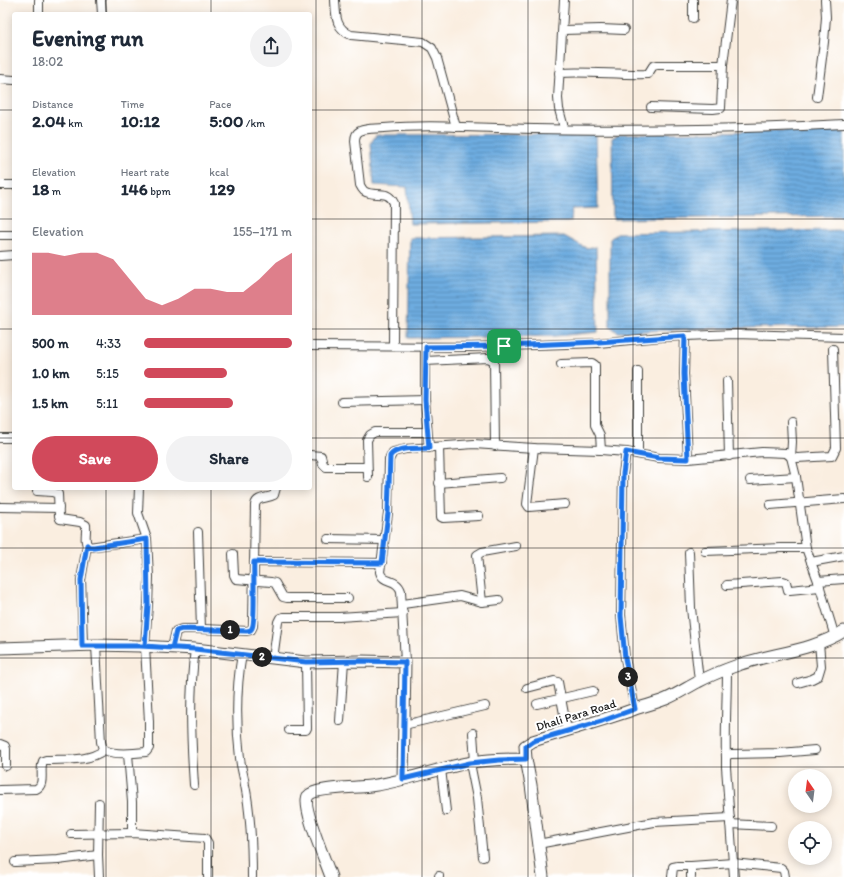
<!DOCTYPE html>
<meta charset="utf-8">
<style>
body{margin:0;font-family:Itim,sans-serif;background:#f2f2f3;color:#1f2937;height:100vh;display:flex;flex-direction:column;font-size:15px;white-space:nowrap}
*{box-sizing:border-box;margin:0}
p{font-size:13px;color:#747a83}
.icon{flex:none;width:22px;height:22px;fill:none;stroke:currentColor;stroke-width:2;stroke-linecap:round;stroke-linejoin:round}
.map{position:relative;flex:1;overflow:hidden}
.drawer{position:absolute;left:12px;top:12px;width:300px;height:478px;display:flex;flex-direction:column;background:#fff;border-radius:4px;box-shadow:0 2px 10px #0003}
.drawer>*{flex:none}
.needle{width:26px;rotate:346deg}
.controls{position:absolute;left:788px;top:769px;display:grid;gap:8px}
.controls a{display:grid;place-items:center;width:44px;height:44px;border-radius:50%;background:#fff;box-shadow:0 2px 10px #0003;font-size:20px}
.pin{position:absolute;display:grid;place-items:center;width:34px;height:34px;color:#fff;margin:-17px;border-radius:8px;box-shadow:0 2px 6px #0006}
.km{position:absolute;width:20px;height:20px;margin:-10px;border-radius:50%;background:#222;color:#fff;font-size:11px;line-height:20px;text-align:center}
.round{display:grid;place-items:center;flex:none;width:42px;height:42px;border-radius:21px;background:#f2f2f3}
.headline{display:flex;align-items:center;justify-content:space-between;height:68px;padding:0 20px}
h1{font-size:22px;font-weight:800;line-height:30px}
.stats{display:grid;grid-template-columns:repeat(3,1fr);gap:6px;height:68px;padding:4px 20px}
.stats div{display:grid;align-content:center}
.stats b{font-size:17px;font-weight:800}
.stats small{font-size:11px;font-weight:400}
.stats p{font-size:11px}
.chart{height:112px;padding:8px 20px}
.chart p{display:flex;justify-content:space-between}
.chart svg{width:100%;height:72px;margin-top:4px;fill:#d1495b;opacity:.7}
.cta{display:flex;gap:8px;margin-top:auto;padding:8px 20px}
.cta a{flex:1;height:46px;border-radius:24px;background:#d1495b;color:#fff;font-size:16px;font-weight:800;line-height:46px;text-align:center}
.cta a+a{background:#f2f2f3;color:#1f2937}
ul{padding:0 20px;list-style:none;font-size:13px}
li{display:grid;grid-template-columns:64px 48px 1fr;align-items:center;height:30px}
li i{height:10px;border-radius:5px;background:#d1495b}
.map>svg:first-child{display:block}
</style>
<div class="map">
<svg width="844" height="877" viewBox="0 0 844 877">
<defs>
<pattern id="water-rules" width="6" height="5" patternUnits="userSpaceOnUse"><rect width="6" height="5" fill="#6dace0"/><path d="M0 2.5h6" fill="none" stroke="#598bb5"/></pattern>
</defs>
<rect width="100%" height="100%" fill="#fff"/>
<filter id="ink" filterUnits="userSpaceOnUse"><feTurbulence type="fractalNoise" baseFrequency=".025" numOctaves="2"/><feDisplacementMap in="SourceGraphic" scale="8" xChannelSelector="R" yChannelSelector="G"/><feConvolveMatrix kernelMatrix="1 2 1 2 8 2 1 2 1" color-interpolation-filters="sRGB"/></filter>
<filter id="wash" filterUnits="userSpaceOnUse"><feTurbulence type="fractalNoise" baseFrequency=".012" numOctaves="4" result="noise"/><feDisplacementMap in="SourceGraphic" scale="16" xChannelSelector="R" yChannelSelector="G"/><feGaussianBlur stdDeviation="0.9" result="paint"/><feColorMatrix in="noise" values="0 0 0 0 0 0 0 0 0 0 0 0 0 0 0 0 0 1.4 0 .05"/><feComposite in="paint" operator="in"/></filter>
<g filter="url(#wash)">
<rect width="100%" height="100%" fill="#faeee0"/>
<!-- water -->
<g fill="url(#water-rules)" stroke="#44647e">
<path d="M844 129V216L613 219 612 138 619 134Z"/>
<path d="M596 134 598 208 572 209 571 221 568 222 410 224 407 187 374 185 371 143 376 135Z"/>
<path d="M844 230V327L721 328 618 332 610 327V239L617 233Z"/>
<path d="M564 236 586 248 596 247 598 332 555 336 408 338 410 238Z"/>
</g>
</g>
<g filter="url(#ink)">
<g fill="none" stroke-linecap="round" stroke-linejoin="round">
<defs>
<g id="street">
<path d="M39 0V14"/>
<path d="M101 0 102 14"/>
<path d="M335 0C336 16 335 28 351 35L423 42 432 48 437 58 456 127"/>
<path d="M693 0V18"/>
<path d="M563 30 601 29 624 30"/>
<path d="M559 73C589 71 618 75 648 74L653 66 657 65H723"/>
<path d="M0 79 14 80"/>
<path d="M817 97 824 42 826 17 825 0"/>
<path d="M651 107 713 109 721 108 723 65 731 0"/>
<path d="M564 128 559 109 558 98 564 0"/>
<path d="M0 185H14"/>
<path d="M0 235H14"/>
<path d="M0 256 14 255"/>
<path d="M685 336 684 374 688 459"/>
<path d="M310 346 471 347 598 343 662 337 735 334 844 337"/>
<path d="M393 346 394 203C387 188 374 198 364 191 362 189 361 187 360 185L355 141C355 137 356 133 360 131 367 128 376 129 384 128 410 126 436 126 462 127 589 131 717 131 844 124"/>
<path d="M425 347V400L429 448"/>
<path d="M425 361 488 358 494 361 495 446"/>
<path d="M561 364 592 363 595 365V425L600 435 601 450"/>
<path d="M638 371V454"/>
<path d="M727 381 729 456"/>
<path d="M342 402 425 400"/>
<path d="M791 422 792 442 791 457 796 477 806 548 818 581 835 637"/>
<path d="M0 438H14"/>
<path d="M439 447 441 517 443 518 479 516"/>
<path d="M534 448 527 504 529 507 565 504"/>
<path d="M626 452 623 474 621 615 625 658 635 709"/>
<path d="M310 455 321 456 323 464 326 467H367"/>
<path d="M368 477 367 440 370 435 375 432H427"/>
<path d="M750 480 796 477"/>
<path d="M439 483 500 478"/>
<path d="M37 491 52 492 58 494 59 516 60 519 80 522 86 525C87 532 83 542 89 547L147 539"/>
<path d="M770 505 844 499"/>
<path d="M0 507 59 508"/>
<path d="M328 539 384 540"/>
<path d="M705 551 781 548H806"/>
<path d="M689 552 691 608 699 681"/>
<path d="M233 554 234 575 236 579 271 582 275 583 283 597 287 598H348"/>
<path d="M254 562 382 563"/>
<path d="M811 562 844 556"/>
<path d="M818 581 844 579"/>
<path d="M727 585 783 581 786 582 788 590H790L820 587"/>
<path d="M482 602 477 555 482 552 516 546"/>
<path d="M403 604 460 596 482 602 499 600"/>
<path d="M201 629 247 631 251 630 253 626 255 505C257 496 267 499 274 495L276 488"/>
<path d="M96 645 101 742C102 745 102 749 105 750 113 755 137 753 146 752L149 748V722L145 646 148 605 149 577 147 539 138 513 139 488"/>
<path d="M83 646 81 580 87 545"/>
<path d="M172 648 176 631 182 629H201L198 532"/>
<path d="M242 654C236 688 236 724 240 758 241 768 244 776 245 785 251 815 252 847 252 877"/>
<path d="M273 659 278 622 280 618 284 617H339L403 613"/>
<path d="M405 662 401 591C397 578 383 584 380 572L388 513 389 460 393 452 406 449 474 444 534 448 601 450 626 452 659 458 688 459 762 452 786 453 791 457 797 458 832 456 836 448 833 349"/>
<path d="M798 683 812 679 818 676 821 666 819 643"/>
<path d="M527 688 554 681 558 682 567 730"/>
<path d="M537 704 593 691"/>
<path d="M340 721 344 661"/>
<path d="M404 725 485 706"/>
<path d="M289 730H306L307 728 306 662"/>
<path d="M473 733 475 762"/>
<path d="M0 744 5 746 6 749V766"/>
<path d="M128 754 132 802V833"/>
<path d="M726 758C725 729 727 699 727 669"/>
<path d="M470 763 477 798 483 857"/>
<path d="M441 769 446 811"/>
<path d="M194 785C191 739 189 694 195 649"/>
<path d="M0 790 36 789C46 785 39 770 43 761L46 760C66 759 88 762 104 750"/>
<path d="M99 803 98 855 99 877"/>
<path d="M730 824 771 826"/>
<path d="M71 834 132 833 205 838 208 843V877"/>
<path d="M538 844 654 822 730 818"/>
<path d="M15 862 58 860 98 855"/>
<path d="M691 866 733 863 781 868 784 871 785 877"/>
<path d="M439 876V877"/>
<path d="M672 877 673 867 678 866H691V877"/>
<path d="M734 877 726 767V758L728 755 731 754 780 753 815 750"/>
</g>
<g id="secondary">
<path d="M0 648 96 645 140 646 195 649 306 662 362 661 405 662 403 779"/>
<path d="M526 759 531 785 543 877"/>
<path d="M331 877C327 864 301 806 308 796 314 787 358 788 370 786 403 782 435 769 468 763 487 759 506 759 526 759L525 746 533 741C567 730 601 721 635 709 645 706 656 703 666 699 678 694 688 687 698 682 711 675 724 670 738 665 773 653 812 651 844 631"/>
</g>
</defs>
<!-- street casing -->
<use href="#street" stroke="#3d3c39" stroke-width="10"/>
<!-- secondary casing -->
<use href="#secondary" stroke="#3d3c39" stroke-width="13"/>
<!-- street -->
<use href="#street" stroke="#fff" stroke-width="8"/>
<!-- secondary -->
<use href="#secondary" stroke="#fff" stroke-width="11"/>
</g>
</g>
<g fill="none" stroke-linecap="round" stroke-linejoin="round" filter="url(#ink)">
<defs>
<path id="route" d="M504 346 426 347 425 400 429 448C418 449 397 446 390 456L388 513 382 563 254 562C253 573 256 622 252 628 251 631 250 630 247 631L182 629 176 631 172 648 145 646 148 605 147 539 94 547H89L87 545 81 580 82 646H140L195 649 306 662 362 661 405 662 403 779 470 763 499 760 526 759V746L533 741 602 721 635 709 625 658 621 616 623 474 626 452 659 458 688 459 684 374 685 336 598 342 504 346"/>
</defs>
<!-- route casing -->
<use href="#route" stroke="#fff" stroke-width="8"/>
<!-- route -->
<use href="#route" stroke="#1a73e8" stroke-width="5"/>
</g>
<!-- grid -->
<path fill="none" stroke="#1c1c1c" stroke-width="1" stroke-opacity="0.55" d="M106 0V14M211 0V14M316 0V877M422 0V877M528 0V877M633 0V877M738 0V877M0 110H14M310 110H844M0 219H14M310 219H844M0 329H14M310 329H844M0 438H14M310 438H844M106 488V877M211 488V877M0 548H844M0 658H844M0 767H844"/>
<g text-anchor="middle" dominant-baseline="central" stroke-width="4" stroke-linejoin="round" paint-order="stroke">
<!-- street labels -->
<g font-size="12" fill="#1c1c1c" stroke="#fff">
<text transform="translate(576 715) rotate(-17)">Dhali Para Road</text>
</g>
</g>
</svg>
<div class="controls">
<a><svg class="needle" viewBox="-14 -14 28 28"><path d="M0-13l5 13h-10z" fill="#e53935"/><path d="M0 13l5-13h-10z" fill="#747a83"/></svg></a>
<a><svg class="icon" aria-label="locate" viewBox="0 0 24 24"><circle cx="12" cy="12" r="6"/><path d="M12 2v4M12 18v4M2 12h4M18 12h4"/></svg></a>
</div>
<div class="pin" style="left:504px;top:346px;background:#1e9e55"><svg class="icon" aria-label="arrive" viewBox="0 0 24 24"><path d="M6 21V4h12l-3 4 3 4H6"/></svg></div>
<b class="km" style="left:230px;top:630px">1</b>
<b class="km" style="left:262px;top:657px">2</b>
<b class="km" style="left:628px;top:677px">3</b>
<section class="drawer">
<div class="headline"><div><h1>Evening run</h1><p>18:02</p></div><a class="round"><svg class="icon" aria-label="share" viewBox="0 0 24 24"><path d="M12 15V3M7 8l5-5 5 5M5 13v7h14v-7"/></svg></a></div>
<div class="stats">
<div><p>Distance</p><b>2.04<small> km</small></b></div>
<div><p>Time</p><b>10:12</b></div>
<div><p>Pace</p><b>5:00<small> /km</small></b></div>
</div>
<div class="stats">
<div><p>Elevation</p><b>18<small> m</small></b></div>
<div><p>Heart rate</p><b>146<small> bpm</small></b></div>
<div><p>kcal</p><b>129</b></div>
</div>
<div class="chart"><p><span>Elevation</span>155–171 m</p>
<svg viewBox="0 0 160 44" preserveAspectRatio="none"><path d="M0 44V6L10 6L20 8L30 6L40 6L50 10L60 22L70 34L80 38L90 34L100 28L110 28L120 30L130 30L140 22L150 12L160 6V44z"/></svg>
</div>
<ul>
<li><b>500 m</b>4:33<i style="width:100%"></i></li>
<li><b>1.0 km</b>5:15<i style="width:56%"></i></li>
<li><b>1.5 km</b>5:11<i style="width:60%"></i></li>
</ul>
<div class="cta"><a>Save</a><a>Share</a></div>
</section>
</div>
